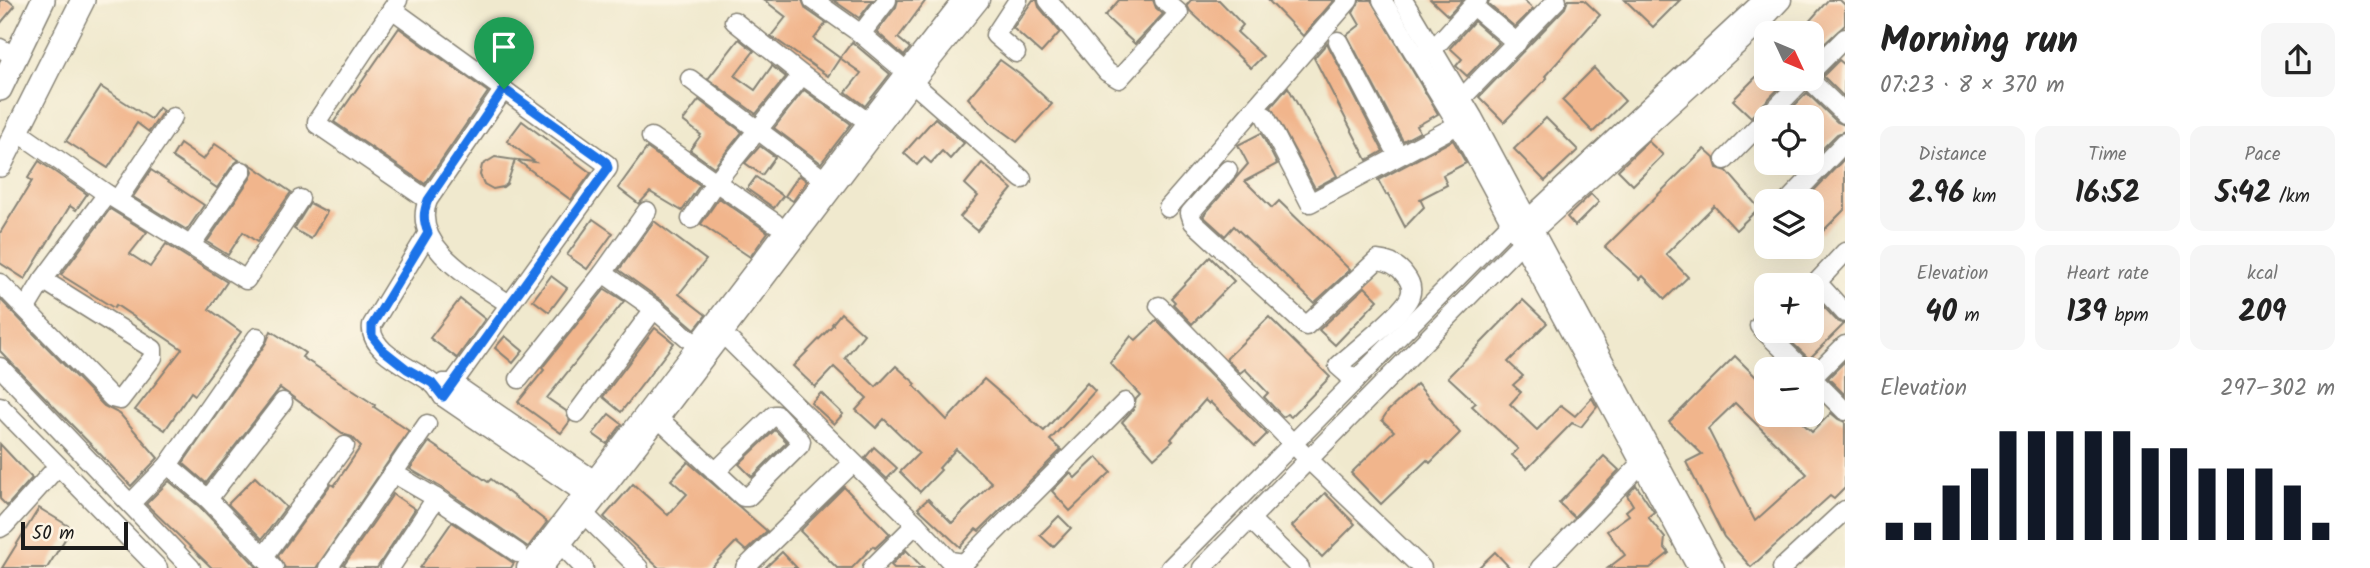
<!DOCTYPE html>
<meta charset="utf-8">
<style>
body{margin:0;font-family:Kalam,sans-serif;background:#f6f6f6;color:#222;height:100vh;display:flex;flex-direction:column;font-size:26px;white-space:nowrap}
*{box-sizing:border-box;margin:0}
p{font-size:23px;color:#767676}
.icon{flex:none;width:38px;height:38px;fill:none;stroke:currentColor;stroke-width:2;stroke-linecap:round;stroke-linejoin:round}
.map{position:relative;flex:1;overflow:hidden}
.sheet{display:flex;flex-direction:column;background:#fff;width:525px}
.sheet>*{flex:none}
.needle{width:46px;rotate:134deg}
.tools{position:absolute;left:1754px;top:21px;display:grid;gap:14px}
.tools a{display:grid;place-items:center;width:70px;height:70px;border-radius:14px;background:#fff;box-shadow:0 7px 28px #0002;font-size:35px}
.scale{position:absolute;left:21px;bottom:18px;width:107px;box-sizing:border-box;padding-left:7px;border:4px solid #1c1c1c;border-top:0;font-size:19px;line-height:24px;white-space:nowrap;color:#1c1c1c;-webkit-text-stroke:5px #fcf5e5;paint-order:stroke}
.pin{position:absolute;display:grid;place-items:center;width:60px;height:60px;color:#fff;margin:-72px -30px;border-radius:50% 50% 50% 0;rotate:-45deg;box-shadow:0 0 7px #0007}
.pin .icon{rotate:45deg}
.round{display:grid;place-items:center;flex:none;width:74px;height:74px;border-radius:14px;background:#f6f6f6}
.overview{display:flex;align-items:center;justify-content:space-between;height:119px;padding:0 35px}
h1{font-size:38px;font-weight:700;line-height:52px}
.figures{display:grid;grid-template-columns:repeat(3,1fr);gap:10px;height:119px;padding:7px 35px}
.figures div{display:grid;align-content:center;border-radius:14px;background:#f6f6f6;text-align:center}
.figures b{font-size:30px;font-weight:700}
.figures small{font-size:19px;font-weight:400}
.figures p{font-size:19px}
.chart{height:196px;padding:14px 35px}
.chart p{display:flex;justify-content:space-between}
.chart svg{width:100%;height:126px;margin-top:7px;stroke:#111827;stroke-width:6}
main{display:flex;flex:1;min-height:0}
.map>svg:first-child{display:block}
</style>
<main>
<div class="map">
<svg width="1845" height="568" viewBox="0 0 1845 568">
<rect width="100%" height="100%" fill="#fcf5e5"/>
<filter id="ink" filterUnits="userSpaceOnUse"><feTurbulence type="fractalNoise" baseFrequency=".0143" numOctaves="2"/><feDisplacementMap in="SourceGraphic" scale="14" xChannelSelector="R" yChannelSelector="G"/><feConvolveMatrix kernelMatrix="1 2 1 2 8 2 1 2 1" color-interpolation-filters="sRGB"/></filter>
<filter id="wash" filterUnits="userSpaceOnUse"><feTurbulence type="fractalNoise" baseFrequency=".00686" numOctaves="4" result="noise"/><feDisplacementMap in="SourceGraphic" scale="28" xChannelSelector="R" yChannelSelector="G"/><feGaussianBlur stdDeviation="1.57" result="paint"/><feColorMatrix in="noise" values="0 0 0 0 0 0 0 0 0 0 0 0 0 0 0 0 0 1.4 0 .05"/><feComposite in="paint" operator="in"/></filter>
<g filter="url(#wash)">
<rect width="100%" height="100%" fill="#f0e9ce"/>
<g id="blocks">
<!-- building -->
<g fill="#f1b58c" fill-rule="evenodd">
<path d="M0 0H8L15 6 0 24Z"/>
<path d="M764 0H802L806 9 826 23 814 39 840 58 828 76 771 36 786 17Z"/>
<path d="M833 0H873L859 18Z"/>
<path d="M898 0H926L898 38 910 48 904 56 877 32 896 7Z"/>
<path d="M1033 0H1037L1039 7 1060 32 1041 53 1013 28Z"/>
<path d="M1119 0H1153L1156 8 1163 14 1135 44 1105 16Z"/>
<path d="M1191 0H1219L1243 25 1237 32 1263 56 1251 68 1190 11 1187 5Z"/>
<path d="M1268 0H1334L1303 36Z"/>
<path d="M1360 0H1371L1438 114 1417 126 1420 132 1403 141 1347 35 1360 25 1353 13Z"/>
<path d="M1431 0H1463L1448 16Z"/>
<path d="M1489 0H1523L1533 9 1515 27 1488 4Z"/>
<path d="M1568 0H1584L1600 15 1545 76 1547 78 1504 122 1479 97 1565 8Z"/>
<path d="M1625 0H1680L1653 27Z"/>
<path d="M1828 0H1840L1845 5V25L1811 56V33H1799Z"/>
<path d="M1474 21 1499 43 1467 76 1456 66 1462 59 1450 48Z"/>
<path d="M399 28 488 92 425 184 334 122Z"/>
<path d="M739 39 754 51 735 76 755 90 772 66 786 77 756 114 708 79Z"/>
<path d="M852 42 890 74 865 106 846 92 861 73 840 58Z"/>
<path d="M1327 43 1383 151 1367 160 1314 58Z"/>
<path d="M1000 60 1022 76 1052 104 1017 142 991 123 968 98Z"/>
<path d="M1839 60 1845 65 1844 97 1823 76Z"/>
<path d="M1766 67V79H1781L1785 82 1751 117 1733 100Z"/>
<path d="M1594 68 1625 101 1593 132 1562 100Z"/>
<path d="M101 87 151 119 159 108 163 111 149 132 137 123 108 168 66 141Z"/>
<path d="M1288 87 1337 176 1315 188 1271 107Z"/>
<path d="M804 90 851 124 821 163 774 128Z"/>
<path d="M1807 93 1837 122 1845 125V131L1837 134 1811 160V117H1783Z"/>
<path d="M699 100 742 132 714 167 690 150 701 135 683 121Z"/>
<path d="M935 118 964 143 950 159 942 151 931 163 924 157 917 165 904 153Z"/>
<path d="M1546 118 1578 150 1545 181 1514 149Z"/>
<path d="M522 121 591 173 571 200 517 160 535 162 507 141Z"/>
<path d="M1261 133 1277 164 1245 181 1272 208 1279 201 1350 270 1314 303 1234 226 1225 236 1203 216 1248 164 1238 145Z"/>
<path d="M1453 140 1466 163 1443 175 1447 185 1420 199 1424 207 1405 227 1388 194 1386 195 1378 180Z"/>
<path d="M1648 141 1663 155 1633 185 1618 170Z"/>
<path d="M180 144 203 160 215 144 239 160 233 165 217 188 172 157Z"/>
<path d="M760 146 775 157 762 175 745 163Z"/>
<path d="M647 148 700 185 682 211 650 192 639 204 618 188Z"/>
<path d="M1704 149 1714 158 1717 168 1727 171 1759 208 1736 230 1714 206 1666 254 1688 277 1665 299 1643 276 1640 279 1605 247Z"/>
<path d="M495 157 515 160 507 184 503 187 493 189 484 184 480 175 482 165Z"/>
<path d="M1845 158V209L1821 233 1811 224V201H1804Z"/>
<path d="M39 161 87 194 76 210 70 206 25 279 0 263V233L32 181 28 178Z"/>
<path d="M982 163 1012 189 977 231 960 217 978 196 965 184Z"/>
<path d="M250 164 291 192 257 242 243 232 228 255 207 242 251 177 253 171Z"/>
<path d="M151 170 204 205 187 230 133 197Z"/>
<path d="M799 175 807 181 793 201 785 196Z"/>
<path d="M756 177 783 196 774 208 747 189Z"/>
<path d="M1591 194 1599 202 1575 226 1567 217Z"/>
<path d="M719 198 768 232 750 257 701 224Z"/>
<path d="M310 203 327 212 311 239 294 229Z"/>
<path d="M110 209 147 232 130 254 150 267 166 244 227 282 209 309 241 332 195 395 191 392 165 430 135 410 182 349 116 305 114 308 61 275Z"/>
<path d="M593 219 613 233 587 269 567 255Z"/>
<path d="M654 221 706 260 679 294 706 315 695 329 661 300 619 270Z"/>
<path d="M1210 257 1234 281 1192 324 1173 304 1175 302 1171 298Z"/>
<path d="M551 276 567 288 549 312 533 300Z"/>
<path d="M1365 287 1378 300 1335 345 1319 330Z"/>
<path d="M605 289 624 301 547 398 566 411 570 421 561 433 518 402 544 370 542 368Z"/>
<path d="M1811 293 1837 321 1844 324 1809 359 1780 331H1811Z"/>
<path d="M0 299 104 406 120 414 158 458 131 486 0 351Z"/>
<path d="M460 299 485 319 457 358 430 338Z"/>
<path d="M1523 300 1547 323 1508 362 1523 376 1513 385 1521 392 1510 404 1537 430 1561 405 1575 416 1592 398 1597 407 1581 427 1572 423 1527 469 1512 455 1518 449 1472 406 1476 403 1448 377Z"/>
<path d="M841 313 864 334 845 358 876 387 896 366 916 384 914 386 947 420 984 379 1044 431 1087 383 1095 391 1050 440 1061 450 979 531 976 529 960 547 918 508 928 499 952 523 992 483 956 449 939 468 941 470 920 492 900 472 919 453 884 419 876 428 856 410 867 398 834 367 815 387 793 366 833 325 832 324Z"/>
<path d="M1269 317 1330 377 1291 417 1287 414 1283 417 1264 397 1268 393 1245 369 1240 373 1226 359Z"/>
<path d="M1157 320 1267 434 1255 446 1210 402 1209 404 1205 400 1171 439 1173 441 1154 458 1122 422 1133 410 1136 399 1140 395 1110 363 1131 336 1136 340Z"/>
<path d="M655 328 674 343 621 412 603 397Z"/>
<path d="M271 331 305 353 302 357 375 405 374 407 409 431 316 568H285L278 556 331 484 334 486 361 446 352 437 345 435 280 388 206 483 183 463 266 343Z"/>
<path d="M505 336 523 351 513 363 495 348Z"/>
<path d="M1735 356 1766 387V415H1794L1812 432 1831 413 1838 419 1845 422V488L1834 499 1830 496 1751 567 1724 537 1686 462 1702 454 1669 422ZM1735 403 1807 474 1755 521 1708 429Z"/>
<path d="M1845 361V395L1828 378Z"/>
<path d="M1417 384 1460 433 1430 463 1427 460 1381 504 1351 473 1394 431 1382 420 1388 411Z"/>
<path d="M821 393 843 414 834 424 811 403Z"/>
<path d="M609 414 622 424 607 444 593 434Z"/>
<path d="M775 430 787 442 752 477 739 464Z"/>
<path d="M429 442 488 482 491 479 547 522 528 547 442 488 410 469Z"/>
<path d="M0 444 32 478 7 506 0 499Z"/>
<path d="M874 447 897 468 887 479 865 458Z"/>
<path d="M1604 456 1619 470 1574 517 1559 503Z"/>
<path d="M1097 457 1111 472 1070 511 1052 491 1070 473 1075 478Z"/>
<path d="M688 462 767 531 746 551 736 542 711 568H659L604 517 633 484 668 515 687 494 671 480Z"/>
<path d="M255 477 286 507 262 539 228 504Z"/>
<path d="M169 481 200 507 258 568H212L146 504Z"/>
<path d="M1636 485 1654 512 1648 517 1665 538 1664 547 1669 553 1650 568H1608L1625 555 1607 531 1629 515 1626 511 1633 505 1627 495Z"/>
<path d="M844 487 890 534 875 548 873 546 852 568H837L800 531Z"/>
<path d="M1325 493 1355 524 1322 557 1292 526Z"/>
<path d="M393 494 415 509 377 568H349L344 565Z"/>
<path d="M39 508 72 528 47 568H2Z"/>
<path d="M1059 516 1071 528 1053 547 1040 535Z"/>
<path d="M452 522 512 562 514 563 511 568H420Z"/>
<path d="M906 550 923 568H894L891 565Z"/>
<path d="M782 552 797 568H765Z"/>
<path d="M1495 552 1510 568H1478Z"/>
</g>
</g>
</g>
<g filter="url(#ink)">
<use href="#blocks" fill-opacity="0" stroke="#868275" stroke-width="2"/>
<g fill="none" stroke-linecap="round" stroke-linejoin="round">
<defs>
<g id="minor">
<path d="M398 0 392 9 608 165V168L443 397"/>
<path d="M813 0 861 34 906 72"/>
<path d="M1048 0 1107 72 1119 79 1179 13 1164 0"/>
<path d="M1382 0 1458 125 1697 568"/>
<path d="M1403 0 1473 117 1715 568"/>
<path d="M1473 6 1517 43"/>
<path d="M392 9 317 121V124L428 200"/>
<path d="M734 21 802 75 868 122"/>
<path d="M861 34 887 0"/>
<path d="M1338 41 1398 155"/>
<path d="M0 48 7 52"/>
<path d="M1016 53 995 35 1018 0"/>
<path d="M1424 54 1434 48 1478 0"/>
<path d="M1811 72 1845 38"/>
<path d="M690 79 823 179"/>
<path d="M1809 79 1845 114"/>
<path d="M913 83 1022 179"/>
<path d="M504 89 428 200C409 247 477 282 509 304"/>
<path d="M1453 102 1462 98 1557 0"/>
<path d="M1265 116 1310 203 1467 120"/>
<path d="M1767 117 1804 79"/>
<path d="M18 132 107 194 246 280 300 199"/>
<path d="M651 137 775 223"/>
<path d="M1725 160 1766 118"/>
<path d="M1228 170 1190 213 1193 222 1306 326 1377 260C1389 261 1398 265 1405 275 1410 281 1413 288 1410 296 1405 312 1353 352 1338 366L1355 381"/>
<path d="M118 199 173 117"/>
<path d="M1788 201 1845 142"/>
<path d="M1168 208 1349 0"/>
<path d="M691 219 715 183 802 75"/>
<path d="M428 233 372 325C368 353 416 369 433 384 437 387 440 393 443 397L592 499"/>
<path d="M191 245 242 171"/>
<path d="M1845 252 1817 282 1845 313"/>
<path d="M603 273 654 309 696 345"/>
<path d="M0 283 112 398 120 400 153 357V349L43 280"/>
<path d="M1159 306 1309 460 1422 568"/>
<path d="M26 308 43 280 107 194"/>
<path d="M1759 326 1803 369"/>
<path d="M723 334 916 524 950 561 964 563 1125 402"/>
<path d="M0 367 191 568"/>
<path d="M1811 377 1845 411"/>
<path d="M1812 378 1845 345"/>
<path d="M519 379 603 273 647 211"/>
<path d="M443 383H453L603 486"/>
<path d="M0 406 158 568"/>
<path d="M577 413 654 309"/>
<path d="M659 419 743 497H748L800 445 801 441 777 415H774L715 472"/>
<path d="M168 465 208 499 274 568"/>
<path d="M393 473 436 498 518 553"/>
<path d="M208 499 283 402"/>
<path d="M131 503 168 465 257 337"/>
<path d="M584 514 639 568"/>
<path d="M1250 519 1300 568"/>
<path d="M0 528 5 525 58 466"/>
<path d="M561 544 584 568"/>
<path d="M263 558 345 446"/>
<path d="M328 568 427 424"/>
<path d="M390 568 436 498"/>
<path d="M526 568C672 379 815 188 962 0"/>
<path d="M543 568 659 419 913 83 980 0"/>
<path d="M745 568 853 463"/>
<path d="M872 568 916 524"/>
<path d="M1170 568 1510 224 1528 219 1763 0"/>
<path d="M1202 568 1533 231 1755 29 1782 0"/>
<path d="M1540 568 1641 464"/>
<path d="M1782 568 1845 510"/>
</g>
<g id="major">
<path d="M0 89 43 0"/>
<path d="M0 165 83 0"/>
</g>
</defs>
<!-- minor casing -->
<use href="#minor" stroke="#868275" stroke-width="21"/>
<!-- major casing -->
<use href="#major" stroke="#868275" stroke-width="26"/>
<!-- minor -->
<use href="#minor" stroke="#fff" stroke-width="18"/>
<!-- major -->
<use href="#major" stroke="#fff" stroke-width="23"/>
</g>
</g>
<g fill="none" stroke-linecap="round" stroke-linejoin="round" filter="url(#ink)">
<defs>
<path id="route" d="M504 89 606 162 608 168 443 397 432 383 407 369 383 350 372 336V325L428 233C423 220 423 213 428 200Z"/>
</defs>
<!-- route casing -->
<use href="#route" stroke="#fff" stroke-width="14"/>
<!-- route -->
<use href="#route" stroke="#1a73e8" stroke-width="9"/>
</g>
</svg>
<div class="tools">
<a><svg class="needle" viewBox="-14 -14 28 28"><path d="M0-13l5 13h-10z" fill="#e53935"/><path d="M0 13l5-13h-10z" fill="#767676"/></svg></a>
<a><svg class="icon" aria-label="locate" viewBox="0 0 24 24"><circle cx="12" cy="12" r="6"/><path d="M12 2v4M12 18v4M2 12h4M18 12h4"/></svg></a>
<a><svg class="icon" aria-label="layers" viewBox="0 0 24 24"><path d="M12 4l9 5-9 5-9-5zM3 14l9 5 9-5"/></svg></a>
<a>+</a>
<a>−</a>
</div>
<div class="scale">50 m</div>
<div class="pin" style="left:504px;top:89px;background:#1e9e55"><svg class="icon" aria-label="arrive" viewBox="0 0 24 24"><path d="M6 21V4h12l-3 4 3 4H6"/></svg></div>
</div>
<section class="sheet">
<div class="overview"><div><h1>Morning run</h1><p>07:23 · 8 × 370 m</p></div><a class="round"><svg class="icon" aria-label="share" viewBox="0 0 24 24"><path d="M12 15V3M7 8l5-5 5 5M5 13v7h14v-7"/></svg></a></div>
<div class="figures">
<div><p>Distance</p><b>2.96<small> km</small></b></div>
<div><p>Time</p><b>16:52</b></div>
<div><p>Pace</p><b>5:42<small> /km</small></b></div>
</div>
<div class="figures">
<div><p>Elevation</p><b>40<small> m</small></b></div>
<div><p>Heart rate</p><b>139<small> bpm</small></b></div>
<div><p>kcal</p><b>209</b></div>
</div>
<div class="chart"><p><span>Elevation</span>297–302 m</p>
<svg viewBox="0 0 160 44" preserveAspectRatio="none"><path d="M5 44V38M15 44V38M25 44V25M35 44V19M45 44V6M55 44V6M65 44V6M75 44V6M85 44V6M95 44V12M105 44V12M115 44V19M125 44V19M135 44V19M145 44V25M155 44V38"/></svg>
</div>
</section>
</main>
